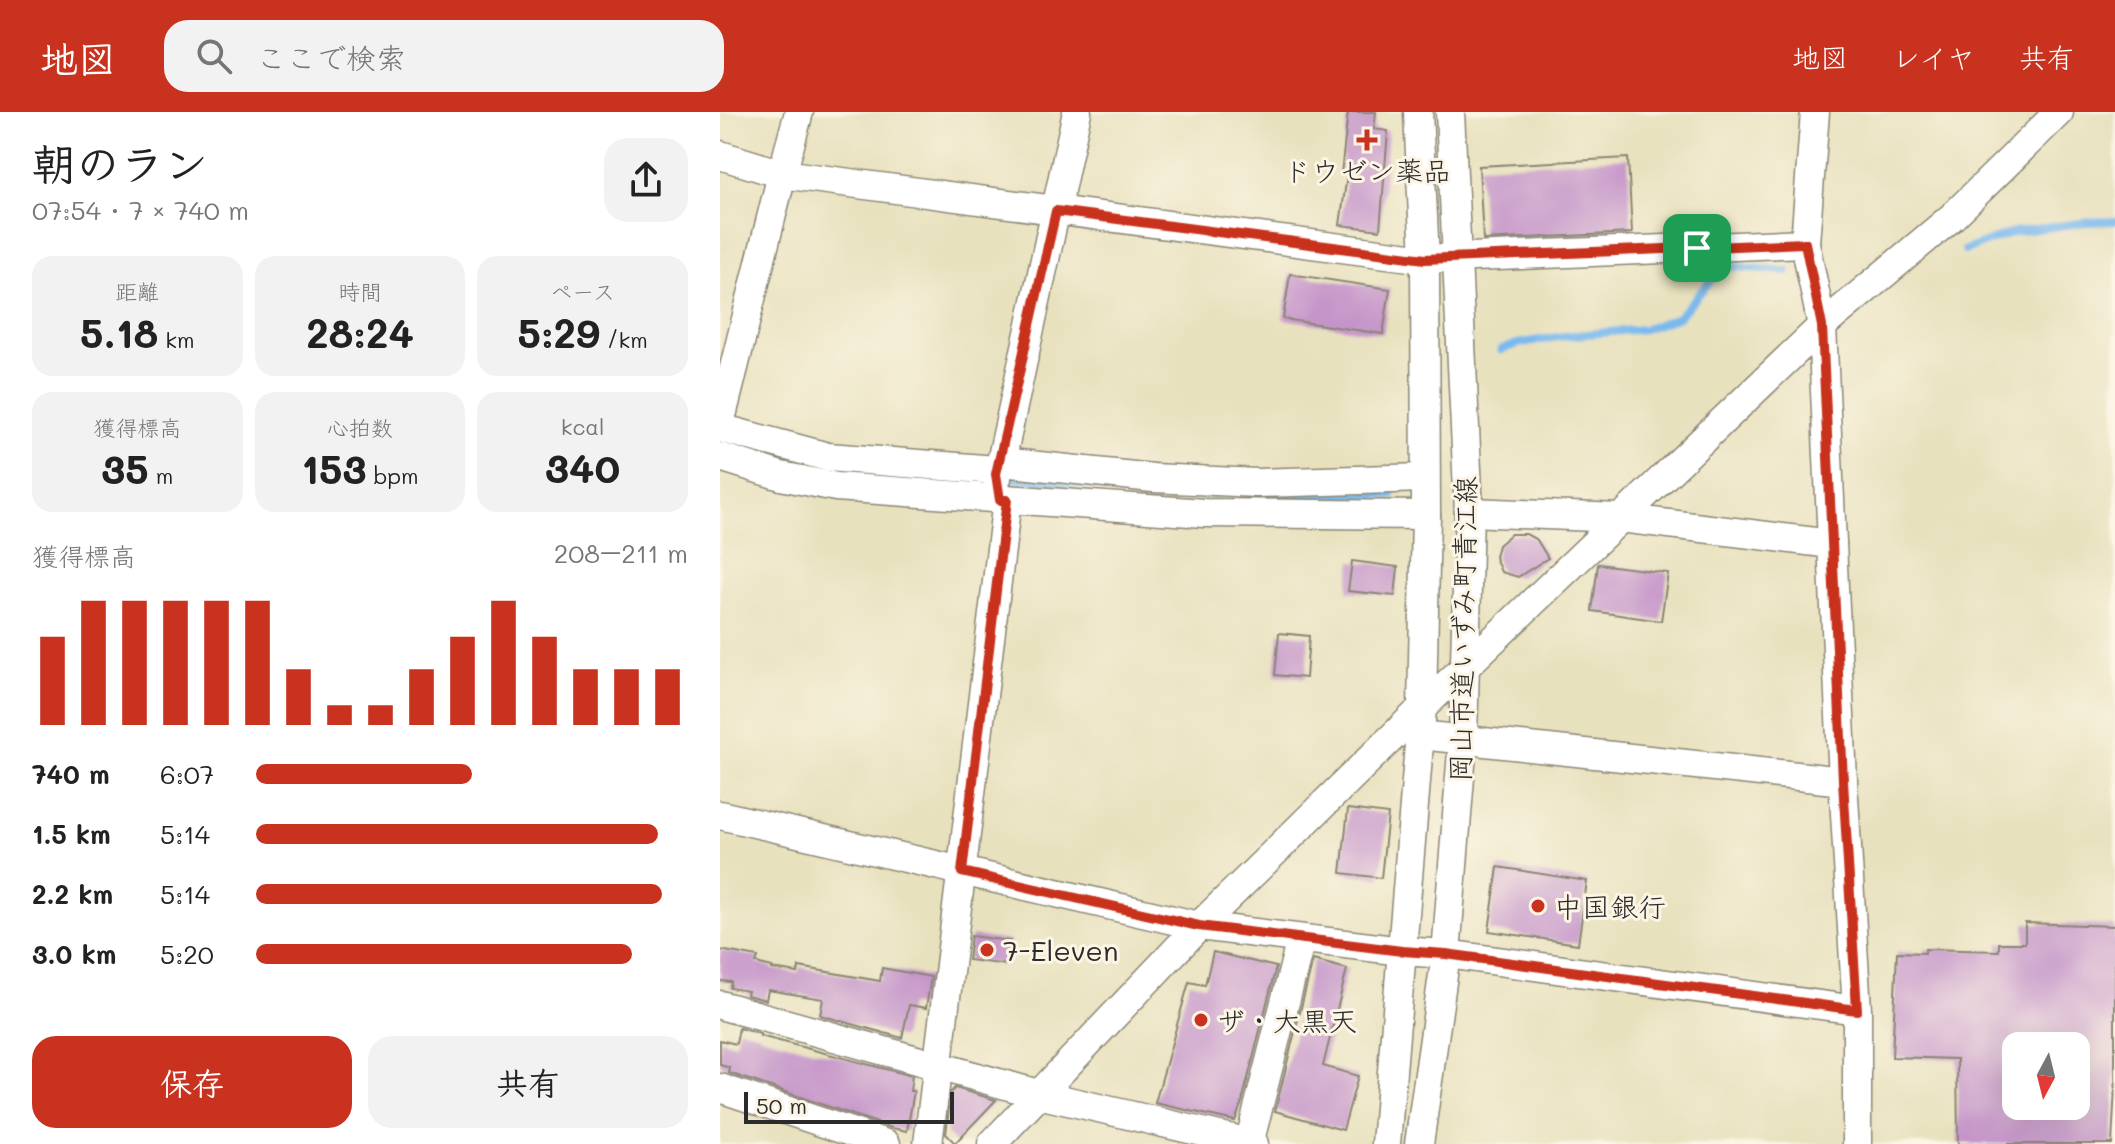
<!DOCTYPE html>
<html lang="ja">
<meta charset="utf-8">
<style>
body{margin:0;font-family:Mali,"Klee One",sans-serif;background:#f2f2f2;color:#222;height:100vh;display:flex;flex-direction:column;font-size:30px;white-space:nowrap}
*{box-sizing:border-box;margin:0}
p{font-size:26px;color:#767676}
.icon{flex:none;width:44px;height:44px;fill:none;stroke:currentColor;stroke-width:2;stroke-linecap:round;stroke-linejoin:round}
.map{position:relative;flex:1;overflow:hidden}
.details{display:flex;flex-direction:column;background:#fff;width:720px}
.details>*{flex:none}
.needle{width:52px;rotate:187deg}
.controls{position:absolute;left:1282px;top:920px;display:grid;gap:16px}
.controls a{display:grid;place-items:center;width:88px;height:88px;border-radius:16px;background:#fff;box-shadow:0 8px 32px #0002;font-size:40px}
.scale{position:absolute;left:24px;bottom:20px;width:210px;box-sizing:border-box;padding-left:8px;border:4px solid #2b2b2b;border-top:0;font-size:22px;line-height:28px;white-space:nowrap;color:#2b2b2b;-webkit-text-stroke:6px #fcf5e5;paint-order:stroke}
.pin{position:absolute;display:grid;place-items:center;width:68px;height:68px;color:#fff;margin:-34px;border-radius:16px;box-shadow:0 4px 12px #0006}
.round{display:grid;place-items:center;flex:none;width:84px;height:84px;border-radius:24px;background:#f2f2f2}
.summary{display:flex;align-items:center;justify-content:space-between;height:136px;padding:0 32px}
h1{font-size:44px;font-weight:800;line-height:60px}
.stats{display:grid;grid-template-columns:repeat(3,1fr);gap:12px;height:136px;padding:8px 32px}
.stats div{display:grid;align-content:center;border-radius:20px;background:#f2f2f2;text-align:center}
.stats b{font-size:40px;font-weight:800}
.stats small{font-size:22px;font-weight:400}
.stats p{font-size:22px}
.chart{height:224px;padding:16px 32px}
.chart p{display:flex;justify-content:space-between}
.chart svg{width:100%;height:144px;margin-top:8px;stroke:#c8321e;stroke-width:6}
.cta{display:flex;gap:16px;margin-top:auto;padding:16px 32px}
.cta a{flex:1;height:92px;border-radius:24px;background:#c8321e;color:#fff;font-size:32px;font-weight:800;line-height:92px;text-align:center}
.cta a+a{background:#f2f2f2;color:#222}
ul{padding:0 32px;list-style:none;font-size:26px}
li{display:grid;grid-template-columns:128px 96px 1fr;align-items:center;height:60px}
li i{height:20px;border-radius:10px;background:#c8321e}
header{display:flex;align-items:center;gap:48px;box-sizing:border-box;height:112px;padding:0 40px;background:#c8321e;color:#fff}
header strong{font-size:38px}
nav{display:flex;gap:44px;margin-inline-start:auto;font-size:28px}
.search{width:560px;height:72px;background:#f2f2f2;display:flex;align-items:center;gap:20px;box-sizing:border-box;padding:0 28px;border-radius:24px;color:#767676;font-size:30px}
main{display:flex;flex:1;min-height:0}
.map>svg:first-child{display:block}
</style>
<header>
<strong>地図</strong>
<div class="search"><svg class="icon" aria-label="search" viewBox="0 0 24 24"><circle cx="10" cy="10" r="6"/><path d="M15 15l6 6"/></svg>ここで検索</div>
<nav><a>地図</a><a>レイヤ</a><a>共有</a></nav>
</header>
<main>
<section class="details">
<div class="summary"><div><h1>朝のラン</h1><p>07:54 · 7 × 740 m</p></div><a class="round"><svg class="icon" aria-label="share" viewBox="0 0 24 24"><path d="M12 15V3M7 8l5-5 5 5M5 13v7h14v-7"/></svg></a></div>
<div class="stats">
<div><p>距離</p><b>5.18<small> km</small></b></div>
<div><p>時間</p><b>28:24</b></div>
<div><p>ペース</p><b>5:29<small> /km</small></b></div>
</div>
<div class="stats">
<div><p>獲得標高</p><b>35<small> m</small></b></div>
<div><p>心拍数</p><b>153<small> bpm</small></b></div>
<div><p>kcal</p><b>340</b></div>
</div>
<div class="chart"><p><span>獲得標高</span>208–211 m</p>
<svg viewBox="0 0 160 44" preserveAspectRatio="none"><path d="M5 44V17M15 44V6M25 44V6M35 44V6M45 44V6M55 44V6M65 44V27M75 44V38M85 44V38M95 44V27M105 44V17M115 44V6M125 44V17M135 44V27M145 44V27M155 44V27"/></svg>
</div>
<ul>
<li><b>740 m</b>6:07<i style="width:50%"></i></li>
<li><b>1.5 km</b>5:14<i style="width:93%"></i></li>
<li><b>2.2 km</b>5:14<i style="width:94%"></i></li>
<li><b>3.0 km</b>5:20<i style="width:87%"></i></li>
</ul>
<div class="cta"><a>保存</a><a>共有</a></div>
</section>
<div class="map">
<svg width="1395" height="1032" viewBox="0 0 1395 1032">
<rect width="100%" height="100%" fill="#fcf5e5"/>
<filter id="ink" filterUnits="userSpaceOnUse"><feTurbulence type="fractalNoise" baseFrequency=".0125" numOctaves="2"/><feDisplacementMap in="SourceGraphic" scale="16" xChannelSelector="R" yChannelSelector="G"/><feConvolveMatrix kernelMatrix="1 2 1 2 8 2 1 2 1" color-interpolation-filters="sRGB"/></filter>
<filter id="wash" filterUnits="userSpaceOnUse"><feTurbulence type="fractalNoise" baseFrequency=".006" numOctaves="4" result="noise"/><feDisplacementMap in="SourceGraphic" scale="32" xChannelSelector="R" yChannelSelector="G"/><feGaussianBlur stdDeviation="1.8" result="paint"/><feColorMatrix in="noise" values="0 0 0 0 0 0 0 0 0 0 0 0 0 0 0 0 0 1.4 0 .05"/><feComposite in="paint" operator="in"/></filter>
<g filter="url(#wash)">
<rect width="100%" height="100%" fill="#e8e1be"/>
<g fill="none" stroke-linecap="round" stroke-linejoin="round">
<!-- stream -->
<g stroke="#7ab9ee" stroke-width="8">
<path d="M1245 138 1294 120 1368 110 1395 109"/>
<path d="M781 238 797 232 844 224 924 217 958 205 1004 154 1067 159"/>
<path d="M282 367 288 366 384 375"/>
<path d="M437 380 496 383"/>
<path d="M545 384 672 383"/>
</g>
</g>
<g id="blocks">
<!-- building -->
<g fill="#c595c9" fill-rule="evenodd">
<path d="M628 0H656L654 17 668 19 660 118 620 113 627 63 621 62Z"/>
<path d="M908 46 912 121 763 128 759 54Z"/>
<path d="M570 162 670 177 663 222 563 207Z"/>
<path d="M791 422H806L817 428 828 446 798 465 781 460 775 445 778 433Z"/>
<path d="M632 449 678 455 675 484 628 479Z"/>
<path d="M878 452 948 461 941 509 872 499Z"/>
<path d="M559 521 589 524 586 566 555 563Z"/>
<path d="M628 697 668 702 661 766 621 761Z"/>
<path d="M778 755 867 769 858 832 769 819Z"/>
<path d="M1305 811 1395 814V975L1392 1032H1238L1237 947 1172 945 1177 840 1205 841V837L1279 839V831H1305ZM1296 934H1356V994H1296Z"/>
<path d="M251 824 290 829 287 853 248 848Z"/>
<path d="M0 838 38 845 36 851 52 855V857L78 861 79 855 160 869 162 856 211 865 206 896 189 893 182 926 100 903 103 887 48 878 46 888 27 883 28 879 10 876 11 870 0 869Z"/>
<path d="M493 840 556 855 522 990 515 1009 435 991 469 870 485 873Z"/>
<path d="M593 848 627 857 603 954 638 964 623 1018 555 999Z"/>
<path d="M19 916 40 922V924L192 964 190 979H194L187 1019 172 1016 9 961 10 956 0 953V928L16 932Z"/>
<path d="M235 976 276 988 235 1031 226 1022 231 980Z"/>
</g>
</g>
</g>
<g filter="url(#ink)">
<use href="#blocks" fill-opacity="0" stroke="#8a8674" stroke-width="2"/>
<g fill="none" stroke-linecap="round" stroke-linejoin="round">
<defs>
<g id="minor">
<path d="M1095 0 1085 131 1102 214 1123 669 1137 898V1032"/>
<path d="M0 43 62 62 705 147 1085 131"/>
<path d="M0 312 62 62 79 0"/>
<path d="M0 316 108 345 277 358"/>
<path d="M0 345 61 364 116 375 484 401 706 403"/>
<path d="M281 350 433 366 537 371 705 366"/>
<path d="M277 366V358L281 350 357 0"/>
<path d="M749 400 900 406 1112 432"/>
<path d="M700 623 1123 669"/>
<path d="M0 703 479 814 682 839 726 842 1137 898"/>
<path d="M0 893 318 982 534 1032"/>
<path d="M0 976 166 1032"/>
<path d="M208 1032 287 388"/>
<path d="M272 1032 479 814 702 596 1102 214 1232 105 1339 0"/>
<path d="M529 1032 581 827"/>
<path d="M666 1032 702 596 706 403 705 147 698 0"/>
<path d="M699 1032 726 842 743 627 749 400 730 0"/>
</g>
</defs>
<!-- minor casing -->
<use href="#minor" stroke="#8a8674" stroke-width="31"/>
<!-- minor -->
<use href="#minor" stroke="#fff" stroke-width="28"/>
</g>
</g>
<g fill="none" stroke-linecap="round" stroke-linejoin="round" filter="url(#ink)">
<defs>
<path id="route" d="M336 99 705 147 1085 131 1102 214 1123 669 1137 898 726 842 682 839 479 814 242 760 287 388H280L276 362Z"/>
</defs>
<!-- route casing -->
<use href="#route" stroke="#fff" stroke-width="16"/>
<!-- route -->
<use href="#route" stroke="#c8321e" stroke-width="10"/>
</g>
<!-- markers -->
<g fill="#c8321e" stroke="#fcf5e5" stroke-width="3">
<path d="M643 16h8v8h8v8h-8v8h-8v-8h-8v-8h8z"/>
<circle cx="818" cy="794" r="8"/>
<circle cx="267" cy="838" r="8"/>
<circle cx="481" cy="908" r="8"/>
</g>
<g text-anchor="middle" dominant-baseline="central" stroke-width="6" stroke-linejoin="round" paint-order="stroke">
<!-- poi labels -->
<g font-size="28" fill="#2b2b2b" stroke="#fcf5e5" text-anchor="start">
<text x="647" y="58" text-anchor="middle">ドウゼン薬品</text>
<text x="834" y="794">中国銀行</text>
<text x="283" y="838">7-Eleven</text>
<text x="497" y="908">ザ・大黒天</text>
</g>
<!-- street labels -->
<g font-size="28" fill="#2b2b2b" stroke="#fcf5e5">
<text transform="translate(742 517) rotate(-89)">岡山市道いずみ町青江線</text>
</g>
</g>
</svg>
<div class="controls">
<a><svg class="needle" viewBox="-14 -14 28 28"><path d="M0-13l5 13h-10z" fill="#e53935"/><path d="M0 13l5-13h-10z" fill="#767676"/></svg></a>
</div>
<div class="scale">50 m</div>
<div class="pin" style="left:977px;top:136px;background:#1e9e55"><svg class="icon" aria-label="arrive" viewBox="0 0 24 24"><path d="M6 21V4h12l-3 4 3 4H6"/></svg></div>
</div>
</main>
